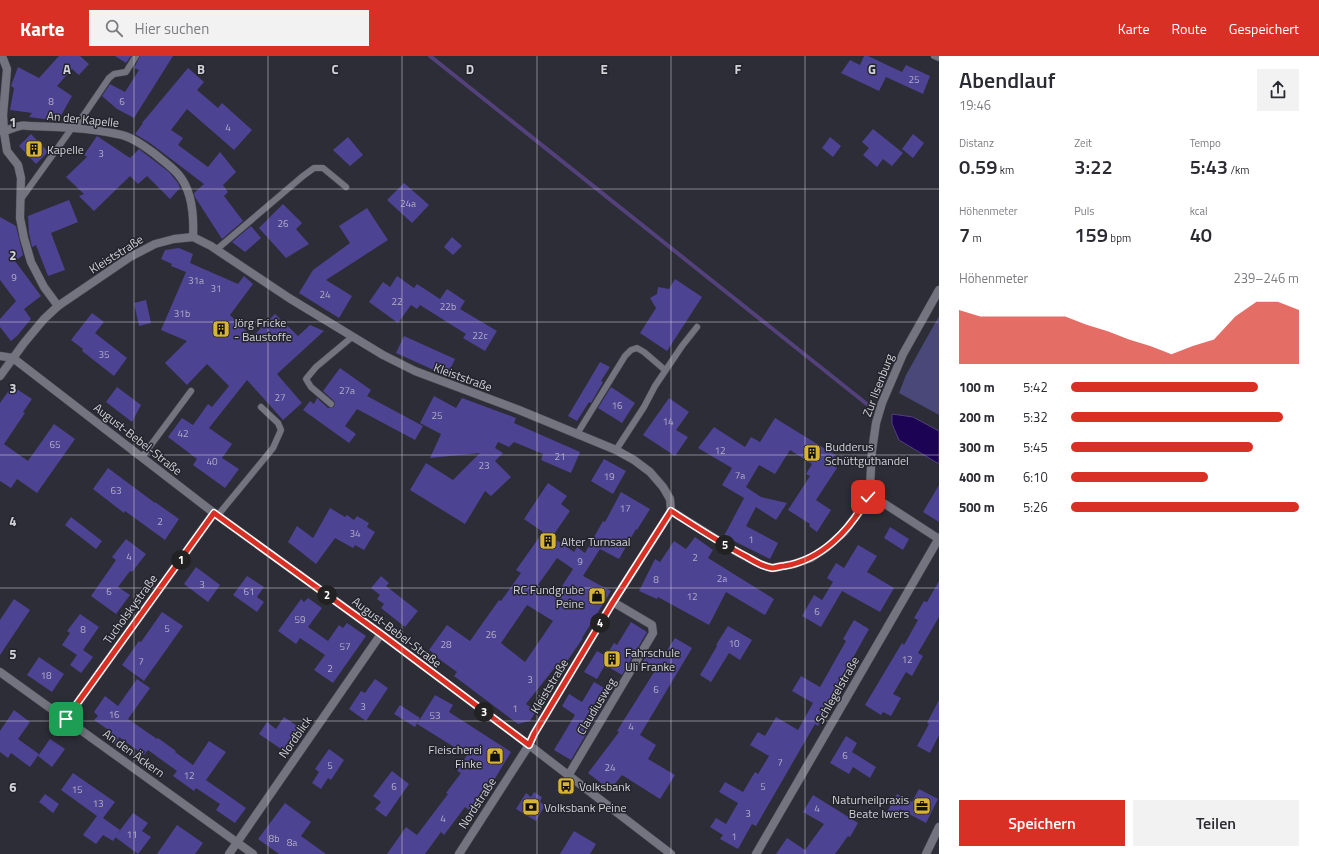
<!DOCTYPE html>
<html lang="de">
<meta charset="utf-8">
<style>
body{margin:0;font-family:"Titillium Web",sans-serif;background:#f2f2f3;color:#2b2b33;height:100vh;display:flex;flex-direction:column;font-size:15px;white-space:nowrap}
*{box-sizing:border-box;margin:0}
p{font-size:13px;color:#7c7c81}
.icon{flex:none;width:22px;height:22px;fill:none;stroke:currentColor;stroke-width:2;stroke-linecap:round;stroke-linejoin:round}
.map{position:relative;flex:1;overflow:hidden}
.sheet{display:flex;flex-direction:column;background:#fff;width:380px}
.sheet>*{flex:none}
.pin{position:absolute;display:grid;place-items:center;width:34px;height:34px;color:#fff;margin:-17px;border-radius:8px;box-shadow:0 2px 6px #0006}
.km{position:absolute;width:20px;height:20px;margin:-10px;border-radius:50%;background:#222;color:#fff;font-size:11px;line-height:20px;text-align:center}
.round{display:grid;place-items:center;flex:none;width:42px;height:42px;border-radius:0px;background:#f2f2f3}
.summary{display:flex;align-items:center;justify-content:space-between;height:68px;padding:0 20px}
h1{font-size:22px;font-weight:600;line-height:30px}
.stats{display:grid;grid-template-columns:repeat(3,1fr);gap:6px;height:68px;padding:4px 20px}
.stats div{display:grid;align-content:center}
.stats b{font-size:20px;font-weight:600}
.stats small{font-size:11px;font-weight:400}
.stats p{font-size:11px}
.chart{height:112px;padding:8px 20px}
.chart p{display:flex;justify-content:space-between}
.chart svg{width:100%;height:72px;margin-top:4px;fill:#d93025;opacity:.7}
.cta{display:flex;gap:8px;margin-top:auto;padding:8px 20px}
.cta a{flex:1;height:46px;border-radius:0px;background:#d93025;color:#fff;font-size:16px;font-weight:600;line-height:46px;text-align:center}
.cta a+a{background:#f2f2f3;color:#2b2b33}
ul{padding:0 20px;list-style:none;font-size:13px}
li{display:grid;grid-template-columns:64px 48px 1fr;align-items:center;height:30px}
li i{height:10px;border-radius:5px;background:#d93025}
header{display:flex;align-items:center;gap:24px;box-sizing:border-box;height:56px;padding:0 20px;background:#d93025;color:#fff}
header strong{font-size:19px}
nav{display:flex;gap:22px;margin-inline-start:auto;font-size:14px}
.search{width:280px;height:36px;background:#f2f2f3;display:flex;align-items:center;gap:10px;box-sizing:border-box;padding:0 14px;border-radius:0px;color:#7c7c81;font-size:15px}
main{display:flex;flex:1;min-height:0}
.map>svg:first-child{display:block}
</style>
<header>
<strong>Karte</strong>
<div class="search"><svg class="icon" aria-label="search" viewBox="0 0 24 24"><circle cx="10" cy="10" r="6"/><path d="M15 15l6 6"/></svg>Hier suchen</div>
<nav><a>Karte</a><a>Route</a><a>Gespeichert</a></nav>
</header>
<main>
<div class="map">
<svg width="939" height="798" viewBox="0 0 939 798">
<rect width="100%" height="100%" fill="#2d2d37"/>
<!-- green -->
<path fill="#4a4878" d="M939 260V359L899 337 906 319Z"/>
<!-- water -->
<path fill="#1c0353" stroke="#52417b" d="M892 358 913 361 939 375V408L899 384 892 368Z"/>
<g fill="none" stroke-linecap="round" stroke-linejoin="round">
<!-- stream -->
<path stroke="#52417b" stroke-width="4" d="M430 0 868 349"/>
</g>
<!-- building -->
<g fill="#4c4393" fill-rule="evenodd">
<path d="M59 0H80L89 8 79 19 72 13 57 30 72 40 58 65 29 61 32 57 10 54 14 32 11 30 18 11 39 22Z"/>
<path d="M115 0H131L126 7Z"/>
<path d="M140 0H173L134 62 117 53 102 40 110 28 125 36 139 14 134 12Z"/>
<path d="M864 0H868L902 16 906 9 930 20 923 38 886 21 879 35 841 17 850 4 860 9Z"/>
<path d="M188 12 204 26 197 34 218 52 222 47 252 74 234 94 187 53 171 74 183 82 178 89 208 111 220 96 236 116 223 129 228 136 224 140 243 165 222 183 195 141 194 137 204 128 150 87 135 78 143 67H142Z"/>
<path d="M873 73 903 97 892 110 883 103 877 111 863 99 869 92 862 86Z"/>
<path d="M31 78 48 96 36 108 19 90Z"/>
<path d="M913 78 924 87 913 102 902 93Z"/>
<path d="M97 80 130 102 139 93 169 116 178 127 180 132 170 143 147 120 138 128 130 120 94 155 79 140 84 138 66 121 87 101 84 99Z"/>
<path d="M348 81 363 99 350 110 333 94Z"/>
<path d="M830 81 841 90 833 101 822 92Z"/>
<path d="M404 127 429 149 412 167 387 144Z"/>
<path d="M69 144 78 166 51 177 65 214 48 220 36 189 32 191 29 177 28 160Z"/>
<path d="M283 148 302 167 296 173 309 188 286 202 259 172Z"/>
<path d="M367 152 388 184 326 224 352 240 339 262 299 237 313 214 350 187 339 170Z"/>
<path d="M0 161 16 170 23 199 15 205 41 240 24 253 31 263 17 280 11 285 0 271V263L16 245 0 224Z"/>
<path d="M251 170 261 182 245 196 232 186Z"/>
<path d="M452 181 462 190 453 199 444 191Z"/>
<path d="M179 192 193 198 190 207 238 228 244 220 253 228 230 259 252 281 275 258 298 280 310 269 324 275 277 318 302 347 283 364 247 324 209 372 232 388 222 402 239 413 225 432 193 409 197 403 168 381 182 362 193 369 208 348 212 351 229 330 207 308 187 329 165 307 187 285 161 274 186 216 171 210 172 208 161 203 165 194Z"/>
<path d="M397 220 414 232 417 228 440 243 447 233 465 245 460 253 497 275 485 295 463 282 466 278 420 249 417 253 411 249 398 267 369 246 383 226 390 231Z"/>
<path d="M675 223 702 241 667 295 640 277 656 252 650 242 657 238 658 231 669 233Z"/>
<path d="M146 244 151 267 139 270 134 247Z"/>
<path d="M92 257 104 266 95 277 127 302 114 320 82 295 83 293 71 284Z"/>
<path d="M404 280 455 303 447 320 396 297Z"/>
<path d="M600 306 610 311 601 325 603 326 591 347 589 346 577 365 568 360Z"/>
<path d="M340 312 371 334 367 340 423 370 415 384 357 353 345 370 356 378 349 387 303 354 310 345 314 348 317 342 328 352 334 351 335 348 334 345 323 335Z"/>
<path d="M12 330 32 343 23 356 25 357 4 388 28 405 54 368 75 383 37 437 17 423 11 432 0 425V347Z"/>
<path d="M117 331 141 349 132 366 106 346Z"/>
<path d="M611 331 635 347 622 367 598 352Z"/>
<path d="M434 340 456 352 462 342 516 362 514 367 580 396 571 417 541 404 543 398 514 386 509 391 498 386 495 392 503 397 495 405 511 421 491 440 485 435 465 468 410 434 426 407 453 424 480 397 430 402 441 378 420 367Z"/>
<path d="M669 342 689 356 676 374 688 381 675 400 643 379Z"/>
<path d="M775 362 835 399 830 407 837 412 816 444 831 454 817 476 809 470 810 468 788 454 810 420 806 418 812 408 790 394 775 418 759 409 746 431 761 441 787 447 776 464 756 451 746 470 778 487 770 503 724 480 744 442 722 429 732 412 698 392 714 371 745 391 751 381 760 386Z"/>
<path d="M604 403 626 415 613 438 591 425Z"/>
<path d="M108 412 155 447V446L179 463 165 484 125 455 124 457 93 433Z"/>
<path d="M548 427 567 440 561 448 570 455 552 481 574 496 577 491 585 497 603 465 605 466 621 436 650 453 637 474 636 473 619 503 600 493 583 520 611 535 582 582H583L561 614 556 610 526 648 536 655 530 665 518 668 454 620 457 616 432 598 433 597 429 594 447 569 470 585 499 544 501 545 521 517 516 514 543 476 524 463ZM557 502 573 513 555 541 538 529ZM527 549 553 565 525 606 501 587Z"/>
<path d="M939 429V466L923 456Z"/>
<path d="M330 452 345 461 347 459 354 464 357 460 369 467 367 471 375 476 364 494 355 489 353 492 335 482 316 508 288 486 297 470 313 482Z"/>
<path d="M71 461 102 485 96 493 65 469Z"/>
<path d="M890 471 909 483 903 494 884 482Z"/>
<path d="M695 481 713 494 708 502 774 543 765 559 726 536 709 569 658 541 657 543 639 535 655 503 660 506 674 485 686 493Z"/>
<path d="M126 483 146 498 132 516 130 515 118 531 130 539 116 558 91 540 116 504 112 501Z"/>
<path d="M858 489 877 500 867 516 894 532 880 556 842 535 821 571 802 560 814 539 822 544 833 526 827 522 836 507 844 512Z"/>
<path d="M196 511 220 529 208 546 184 528Z"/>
<path d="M247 520 264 531 257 541 264 546 257 556 233 539Z"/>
<path d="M381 520 389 527 386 530 418 555 405 571 381 552 384 548 377 543 380 539 371 532Z"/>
<path d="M939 525V561L918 597 923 600 912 620 906 616 893 638 901 642 891 660 883 656 881 659 865 649 902 587 904 589 918 564 914 562 924 545 927 546Z"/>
<path d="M308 542 322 552 308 571 328 585 339 569 343 572 347 567 366 580 333 627 314 614 325 599 300 582 296 588 278 575 301 543 304 546Z"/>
<path d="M14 543 30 554 0 599V564Z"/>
<path d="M162 556 183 570 144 625 122 609 139 585 141 586Z"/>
<path d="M80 558 99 571 83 594 93 601 81 617 70 609 77 599 62 589 70 577 67 575Z"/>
<path d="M854 564 869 573 840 625 841 626 824 656 825 657 818 670 815 668 756 770 752 768 738 793 720 783 723 779 710 771 716 762 726 768 738 747 719 736 725 726 743 736 755 716 758 718 769 700 750 689 758 676 765 680 776 661 798 674 813 647 792 635 801 620 820 631 846 585 843 583Z"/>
<path d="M631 566 647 576 622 619 605 609 597 623 584 616 597 595 606 600 614 587 617 589Z"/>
<path d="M728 570 752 584 740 604 729 597 711 626 700 619 717 590 716 589Z"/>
<path d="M675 582 692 592 640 679 656 689 648 703 675 719 660 743 622 719 610 734 588 717 619 676 617 675 656 613 643 605 649 594 662 602Z"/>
<path d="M39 601 64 618 52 636 27 619Z"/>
<path d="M137 623 150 632 128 663 157 683 158 682 176 695 175 696 193 709 209 685 226 696 206 724 246 752 235 767 216 754 220 748 196 732 194 735 173 720 177 715 148 694 144 699 119 681 115 688 105 681 110 675 94 664 98 660 94 656 105 640 118 650Z"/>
<path d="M375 623 388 632 366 665 349 653 361 635 365 637Z"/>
<path d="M594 626 611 636 571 704 554 694 575 659 562 650 569 638 582 646Z"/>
<path d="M435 639 453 649 449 656 511 696 488 734 486 732 469 754 465 751 444 779 441 776 425 798H387L406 771 417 779 448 738 446 737 461 717 457 715 467 699 417 668Z"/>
<path d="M939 644V679L930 697 917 690 929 668 927 667Z"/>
<path d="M400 649 420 662 415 671 394 658Z"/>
<path d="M14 654 30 666 18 683 39 698 30 711 11 697 8 702 0 696V675Z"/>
<path d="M284 661 300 672 284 695 259 678 267 666 276 673Z"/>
<path d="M846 680 857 687 852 696 876 711 870 722 853 711 849 718 830 707Z"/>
<path d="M50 683 65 693 52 711 38 700Z"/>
<path d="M329 693 344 704 331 724 328 722 321 733 312 727 319 716 315 713Z"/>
<path d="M392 715 409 728 386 761 375 753 381 746 373 740Z"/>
<path d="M73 717 115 746 103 762 120 774 113 785 103 779 96 788 83 779 97 760 61 734Z"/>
<path d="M919 733 938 743 926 767 900 753 896 761 887 756 897 738 912 746Z"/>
<path d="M534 736 542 741 540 746 545 749 536 765 516 753 526 737 531 741Z"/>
<path d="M45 738 59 748 53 757 39 746Z"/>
<path d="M813 739 858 767 850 781 848 780 835 798H776L787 782 805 794 824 768 803 756Z"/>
<path d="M285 747 311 766 301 780 326 798H279L258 783Z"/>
<path d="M133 757 148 767 142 775 151 781 138 798 115 781Z"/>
<path d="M177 769 203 787 195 798H157Z"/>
<path d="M574 775 596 788 590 798H560Z"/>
</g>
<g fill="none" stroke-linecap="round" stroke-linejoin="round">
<defs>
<g id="service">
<path d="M934 0 939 2"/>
<path d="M75 72 109 22 114 18 126 16 136 0"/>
<path d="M21 143 72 72"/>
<path d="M216 194 303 120 314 112H323L346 131"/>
<path d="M331 348 311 331 306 323 316 311 352 281"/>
<path d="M577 378 625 300 631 294 637 292 644 296 665 314"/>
<path d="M616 394 644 351 655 330 682 290 697 271"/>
<path d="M142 401 191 335"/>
<path d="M218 459 273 392 281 374 278 367 261 351"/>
</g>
<g id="minor">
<path d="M2 0 7 13 3 59 4 76 7 95 18 109 21 122 20 162 24 182 31 206 44 231 58 250"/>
<path d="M0 75C7 76 13 71 20 70 23 69 27 70 29 70 59 71 89 72 117 78 131 80 144 90 155 98 162 104 171 110 178 118 192 134 194 161 193 181"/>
<path d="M0 300 13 302 214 457 381 578 529 689 534 678 613 546 671 455 670 443 663 431 650 416 634 404 616 394 519 354 415 315 383 299 289 242 211 190 193 181 174 183 155 188 130 201 58 250 44 263 24 287 0 320"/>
<path d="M868 441 885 448 939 483"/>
<path d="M671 455 737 496 760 508 772 512 794 508 811 502 826 492 844 476 860 455 868 441 870 430 872 395 876 367 882 347 903 298 939 234"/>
<path d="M0 616 253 798"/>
<path d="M66 663 214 457"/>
<path d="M568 720 653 577 652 569 613 546"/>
<path d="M229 798 381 578"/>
<path d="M756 798 939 482"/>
<path d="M926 798 939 771"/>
</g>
<path id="tertiary" d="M459 798 529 689 671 798"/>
</defs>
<!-- service casing -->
<use href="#service" stroke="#4a4b52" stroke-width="7"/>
<!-- minor casing -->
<use href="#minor" stroke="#4a4b52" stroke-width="9"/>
<!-- tertiary casing -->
<use href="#tertiary" stroke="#4a4b52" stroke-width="9"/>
<!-- service -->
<use href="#service" stroke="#747480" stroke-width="6"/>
<!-- minor -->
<use href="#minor" stroke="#747480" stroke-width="8"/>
<!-- tertiary -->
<use href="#tertiary" stroke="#747480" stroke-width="8"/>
</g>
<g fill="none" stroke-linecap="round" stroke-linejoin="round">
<defs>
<path id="route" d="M66 663 214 457 381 578 529 689 534 678 613 546 671 455C696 471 720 487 747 501 754 505 763 511 772 512 776 512 780 510 784 510 822 504 850 474 868 441"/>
</defs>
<!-- route casing -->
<use href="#route" stroke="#fff" stroke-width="8"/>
<!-- route -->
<use href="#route" stroke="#d93025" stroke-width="5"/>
</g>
<!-- grid -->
<path fill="none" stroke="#d1d2d8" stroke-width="1" stroke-opacity="0.55" d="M134 0V798M268 0V798M402 0V798M537 0V798M671 0V798M805 0V798M0 133H939M0 266H939M0 399H939M0 532H939M0 665H939"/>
<!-- icons -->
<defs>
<symbol id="building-square" viewBox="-11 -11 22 22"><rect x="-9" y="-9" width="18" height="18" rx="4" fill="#d8b434" stroke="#24242d"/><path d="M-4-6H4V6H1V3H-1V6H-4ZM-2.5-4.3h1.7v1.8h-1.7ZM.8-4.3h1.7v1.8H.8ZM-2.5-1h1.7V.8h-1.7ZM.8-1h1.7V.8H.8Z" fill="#111"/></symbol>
<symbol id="shop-square" viewBox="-11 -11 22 22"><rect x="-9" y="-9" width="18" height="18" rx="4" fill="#d8b434" stroke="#24242d"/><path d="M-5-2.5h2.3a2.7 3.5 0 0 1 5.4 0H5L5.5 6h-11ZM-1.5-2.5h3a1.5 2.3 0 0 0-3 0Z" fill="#111"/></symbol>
<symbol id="bus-square" viewBox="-11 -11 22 22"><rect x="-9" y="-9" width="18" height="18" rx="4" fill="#d8b434" stroke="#24242d"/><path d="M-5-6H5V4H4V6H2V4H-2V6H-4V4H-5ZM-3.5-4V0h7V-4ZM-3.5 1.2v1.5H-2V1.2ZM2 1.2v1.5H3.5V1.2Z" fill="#111"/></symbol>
<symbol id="office-square" viewBox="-11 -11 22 22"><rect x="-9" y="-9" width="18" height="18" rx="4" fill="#d8b434" stroke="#24242d"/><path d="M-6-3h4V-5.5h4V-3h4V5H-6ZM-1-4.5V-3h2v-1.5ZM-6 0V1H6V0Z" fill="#111"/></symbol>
<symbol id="bank-square" viewBox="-11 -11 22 22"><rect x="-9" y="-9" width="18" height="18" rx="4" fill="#d8b434" stroke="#24242d"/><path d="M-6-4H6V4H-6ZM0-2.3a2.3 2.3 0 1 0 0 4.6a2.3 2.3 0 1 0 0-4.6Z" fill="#111"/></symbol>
</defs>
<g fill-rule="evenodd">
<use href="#building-square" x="24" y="83" width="20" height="20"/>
<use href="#building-square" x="211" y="263" width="20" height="20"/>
<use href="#building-square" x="802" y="387" width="20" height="20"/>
<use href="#building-square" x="538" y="475" width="20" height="20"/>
<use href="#shop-square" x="587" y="530" width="20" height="20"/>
<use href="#building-square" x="602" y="593" width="20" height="20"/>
<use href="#shop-square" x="485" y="690" width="20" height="20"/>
<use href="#bus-square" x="556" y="720" width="20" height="20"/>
<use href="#office-square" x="912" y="740" width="20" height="20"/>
<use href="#bank-square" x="521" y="741" width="20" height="20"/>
</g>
<g text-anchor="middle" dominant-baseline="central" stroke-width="3" stroke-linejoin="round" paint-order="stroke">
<!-- number labels -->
<g font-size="10" fill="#b0aec7">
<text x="914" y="23">25</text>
<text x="51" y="45">8</text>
<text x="122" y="45">6</text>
<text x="228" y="71">4</text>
<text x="101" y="97">3</text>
<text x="408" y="147">24a</text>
<text x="283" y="167">26</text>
<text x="14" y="221">9</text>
<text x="196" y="224">31a</text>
<text x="216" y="232">31</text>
<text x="325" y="238">24</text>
<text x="397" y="245">22</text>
<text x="448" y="250">22b</text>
<text x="182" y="257">31b</text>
<text x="480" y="279">22c</text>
<text x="104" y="298">35</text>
<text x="347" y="334">27a</text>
<text x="280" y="341">27</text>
<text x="617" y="349">16</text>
<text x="437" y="359">25</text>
<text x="668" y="365">14</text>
<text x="183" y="377">42</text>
<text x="55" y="388">65</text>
<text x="720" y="394">12</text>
<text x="560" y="400">21</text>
<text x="212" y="405">40</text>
<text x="484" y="409">23</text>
<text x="740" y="419">7a</text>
<text x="609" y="420">19</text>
<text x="116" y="434">63</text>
<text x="625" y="452">17</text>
<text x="160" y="465">2</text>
<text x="355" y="477">34</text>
<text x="751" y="483">1</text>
<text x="129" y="500">4</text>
<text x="695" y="501">2</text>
<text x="580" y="505">9</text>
<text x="722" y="522">2a</text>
<text x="656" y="523">8</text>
<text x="202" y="528">3</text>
<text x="109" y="535">6</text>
<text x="249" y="535">61</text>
<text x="692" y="540">12</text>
<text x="817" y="555">6</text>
<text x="300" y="563">59</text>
<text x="167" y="572">5</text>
<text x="83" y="573">8</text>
<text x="491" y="578">26</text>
<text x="734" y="587">10</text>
<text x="446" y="588">28</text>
<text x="345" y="590">57</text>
<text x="907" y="603">12</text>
<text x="141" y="605">7</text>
<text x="330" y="612">2</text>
<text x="46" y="619">18</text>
<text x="530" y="623">3</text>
<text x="656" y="633">6</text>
<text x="363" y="650">3</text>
<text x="515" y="652">1</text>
<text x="114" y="658">16</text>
<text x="435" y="659">53</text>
<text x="631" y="670">4</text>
<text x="845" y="699">6</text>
<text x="780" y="706">7</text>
<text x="330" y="709">5</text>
<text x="610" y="711">24</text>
<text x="189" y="719">12</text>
<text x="394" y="730">6</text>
<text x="763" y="730">5</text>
<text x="77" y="733">15</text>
<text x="98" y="747">13</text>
<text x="817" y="752">4</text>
<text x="748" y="757">3</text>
<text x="443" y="762">4</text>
<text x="132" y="778">11</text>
<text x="734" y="780">1</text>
<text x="274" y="782">8b</text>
<text x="292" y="786">8a</text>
</g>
<!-- street labels -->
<g font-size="12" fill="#d1d2d8" stroke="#24242d">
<text transform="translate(83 63) rotate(6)">An der Kapelle</text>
<text transform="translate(116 198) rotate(-32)">Kleiststraße</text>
<text transform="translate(463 321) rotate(20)">Kleiststraße</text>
<text transform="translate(878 329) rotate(-69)">Zur Ilsenburg</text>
<text transform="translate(138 383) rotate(38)">August-Bebel-Straße</text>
<text transform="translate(130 553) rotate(-54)">Tucholskystraße</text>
<text transform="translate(397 576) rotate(37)">August-Bebel-Straße</text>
<text transform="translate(549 630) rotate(-59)">Kleiststraße</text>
<text transform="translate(837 634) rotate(-60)">Schlegelstraße</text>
<text transform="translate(596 650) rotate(-59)">Claudiusweg</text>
<text transform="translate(295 681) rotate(-55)">Nordblick</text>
<text transform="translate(134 697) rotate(36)">An den Äckern</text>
<text transform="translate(477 747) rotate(-57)">Nordstraße</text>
</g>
<!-- poi labels -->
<g font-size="12" fill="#d1d2d8" stroke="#24242d" text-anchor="start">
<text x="47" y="93">Kapelle</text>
<text x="234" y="266">Jörg Fricke<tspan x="234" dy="14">- Baustoffe</tspan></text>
<text x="825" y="390">Budderus<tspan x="825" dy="14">Schüttguthandel</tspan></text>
<text x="561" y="485">Alter Turnsaal</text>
<text x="584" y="533" text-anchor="end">RC Fundgrube<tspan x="584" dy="14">Peine</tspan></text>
<text x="625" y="596">Fahrschule<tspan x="625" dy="14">Uli Franke</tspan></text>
<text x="482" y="693" text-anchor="end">Fleischerei<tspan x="482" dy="14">Finke</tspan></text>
<text x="579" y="730">Volksbank</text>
<text x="909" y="743" text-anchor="end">Naturheilpraxis<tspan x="909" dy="14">Beate Iwers</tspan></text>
<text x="544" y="751">Volksbank Peine</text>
</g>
</g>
<g font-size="13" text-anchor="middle" font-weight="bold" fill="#d1d2d8" stroke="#24242d" stroke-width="3" stroke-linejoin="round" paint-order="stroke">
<text x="67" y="18">A</text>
<text x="201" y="18">B</text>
<text x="335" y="18">C</text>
<text x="470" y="18">D</text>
<text x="604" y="18">E</text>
<text x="738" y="18">F</text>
<text x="872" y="18">G</text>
<text x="13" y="71">1</text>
<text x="13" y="204">2</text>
<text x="13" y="337">3</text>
<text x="13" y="470">4</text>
<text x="13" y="603">5</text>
<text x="13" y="736">6</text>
</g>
</svg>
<div class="pin" style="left:66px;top:663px;background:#1e9e55"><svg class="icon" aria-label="arrive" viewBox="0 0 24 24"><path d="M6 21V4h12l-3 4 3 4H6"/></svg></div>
<div class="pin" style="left:868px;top:441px;background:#d93025"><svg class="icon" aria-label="check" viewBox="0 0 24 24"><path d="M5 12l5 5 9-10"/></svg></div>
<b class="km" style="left:181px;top:504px">1</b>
<b class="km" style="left:327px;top:539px">2</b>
<b class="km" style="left:484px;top:656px">3</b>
<b class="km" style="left:600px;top:567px">4</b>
<b class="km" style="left:725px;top:489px">5</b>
</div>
<section class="sheet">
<div class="summary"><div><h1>Abendlauf</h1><p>19:46</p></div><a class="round"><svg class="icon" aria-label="share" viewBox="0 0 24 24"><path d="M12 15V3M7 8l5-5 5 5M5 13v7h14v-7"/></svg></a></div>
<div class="stats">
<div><p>Distanz</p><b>0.59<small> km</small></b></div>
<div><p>Zeit</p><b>3:22</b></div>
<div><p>Tempo</p><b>5:43<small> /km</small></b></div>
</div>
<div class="stats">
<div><p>Höhenmeter</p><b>7<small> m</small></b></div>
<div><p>Puls</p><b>159<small> bpm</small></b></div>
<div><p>kcal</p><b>40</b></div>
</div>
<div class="chart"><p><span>Höhenmeter</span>239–246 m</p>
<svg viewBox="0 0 160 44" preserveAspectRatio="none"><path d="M0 44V11L10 15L20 15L30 15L40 15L50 15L60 20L70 24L80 29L90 33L100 38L110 33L120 29L130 15L140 6L150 6L160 11V44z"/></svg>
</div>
<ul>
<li><b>100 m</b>5:42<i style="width:82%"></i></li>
<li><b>200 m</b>5:32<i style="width:93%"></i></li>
<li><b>300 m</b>5:45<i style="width:80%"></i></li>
<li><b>400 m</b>6:10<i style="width:60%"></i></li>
<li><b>500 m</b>5:26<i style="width:100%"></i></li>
</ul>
<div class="cta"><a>Speichern</a><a>Teilen</a></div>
</section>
</main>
